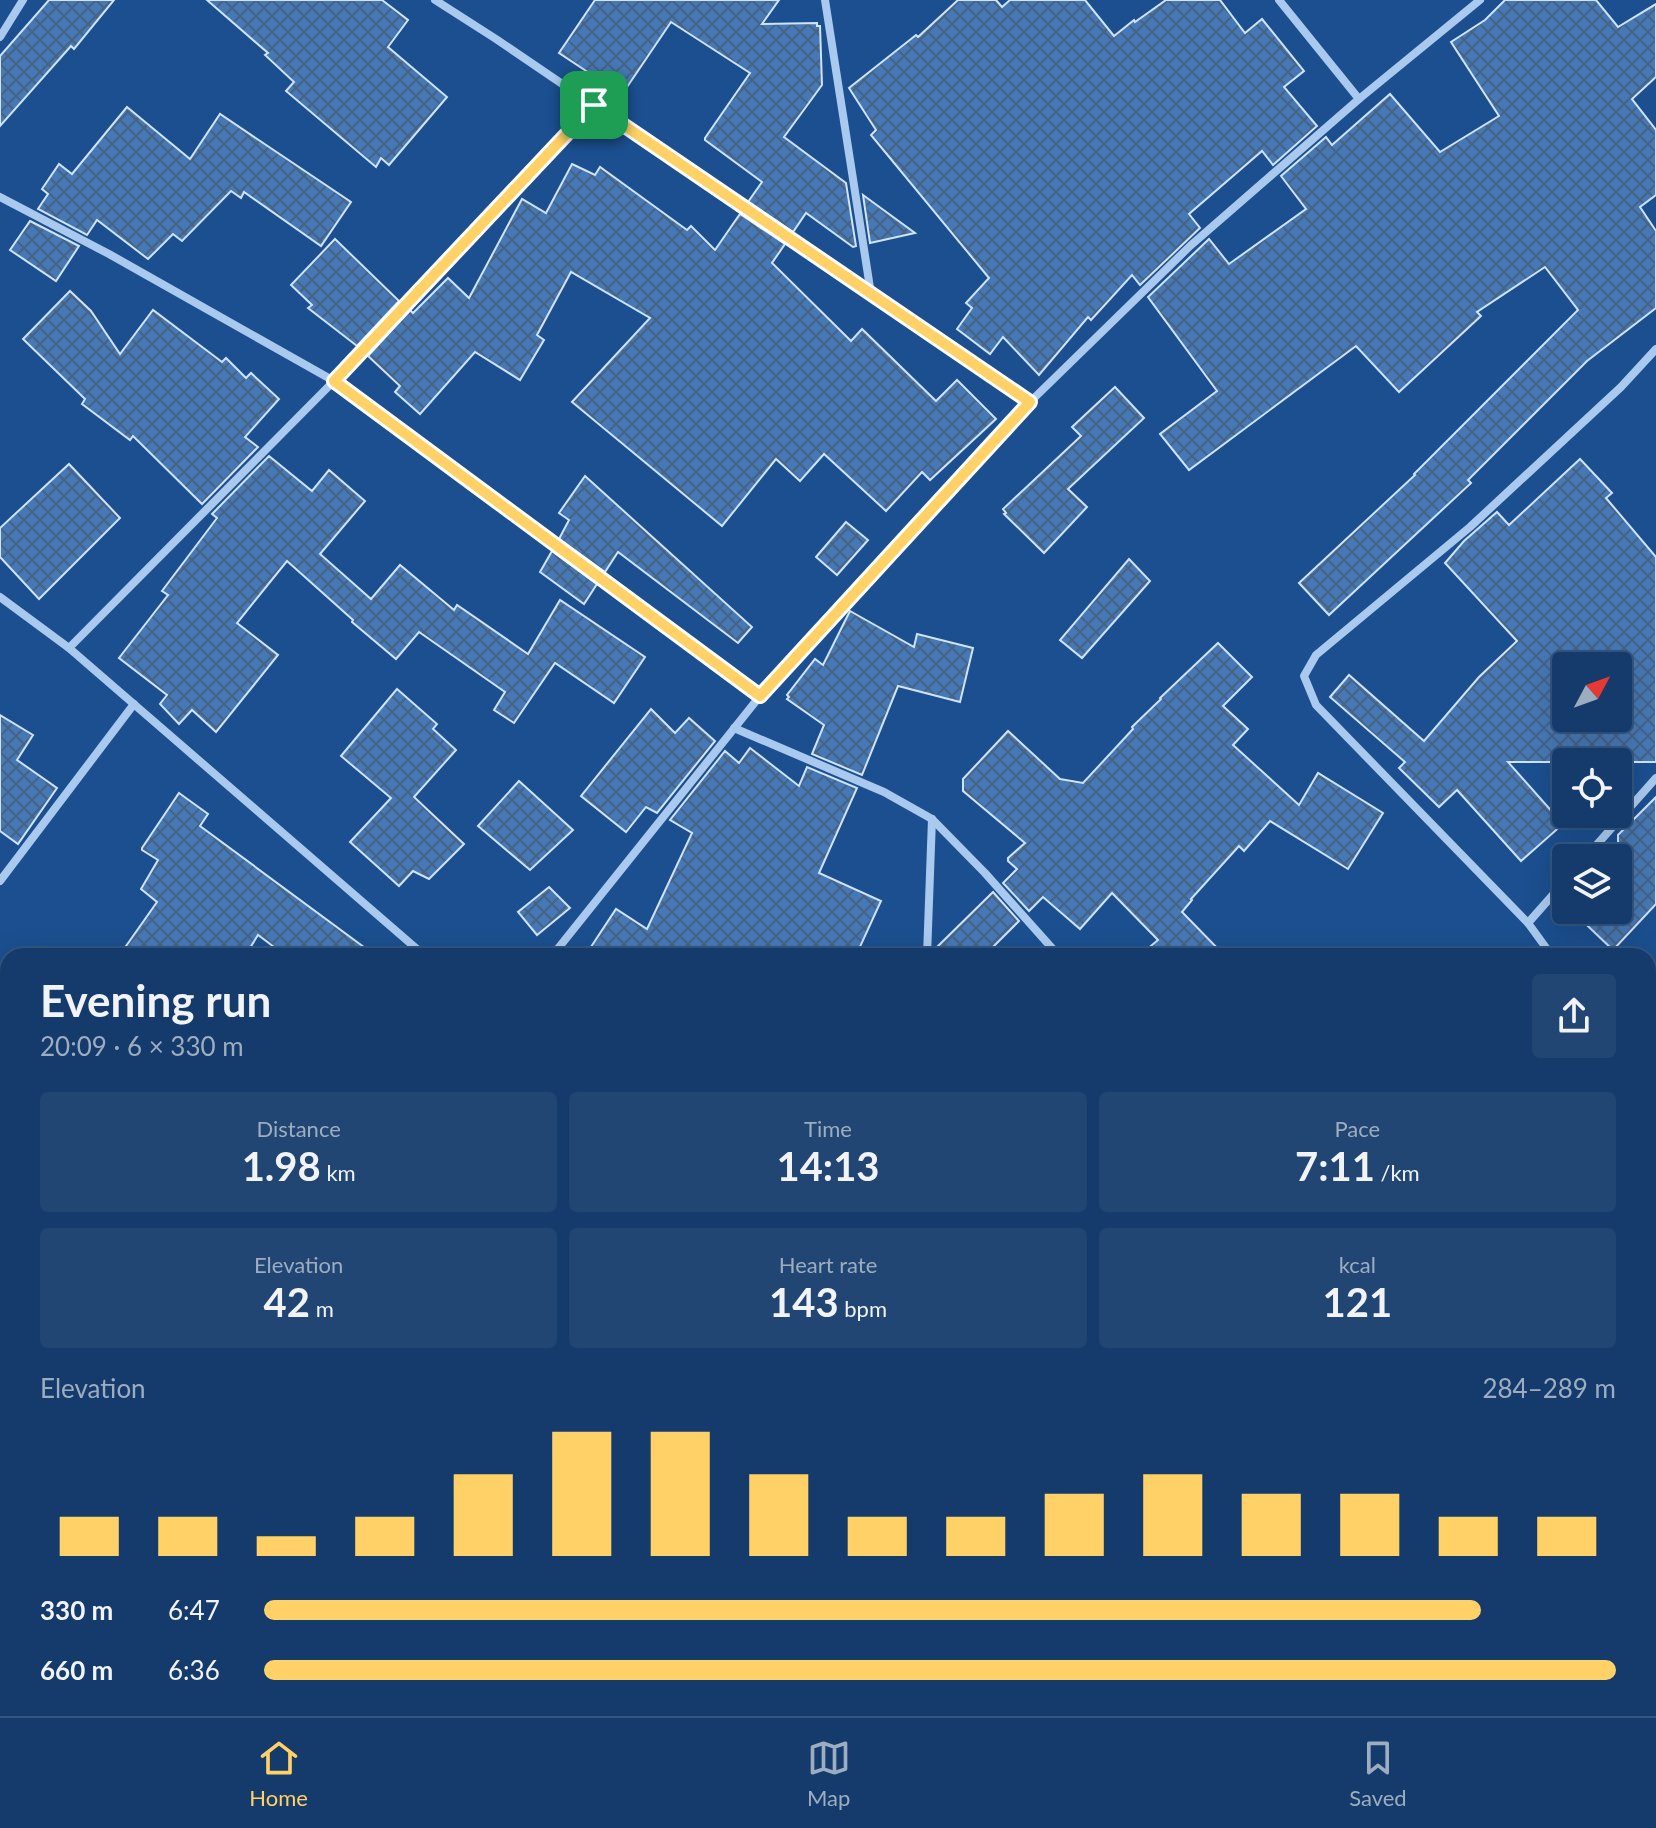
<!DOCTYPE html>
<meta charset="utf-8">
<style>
body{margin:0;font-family:Lato,sans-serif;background:#214673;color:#f1f3f6;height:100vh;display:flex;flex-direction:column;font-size:30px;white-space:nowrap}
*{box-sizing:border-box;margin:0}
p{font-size:26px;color:#9dadc1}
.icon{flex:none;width:44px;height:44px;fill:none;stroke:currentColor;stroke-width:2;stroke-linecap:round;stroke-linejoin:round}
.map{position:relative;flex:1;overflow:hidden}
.side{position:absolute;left:0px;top:948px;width:1656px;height:768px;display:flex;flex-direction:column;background:#143b6b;border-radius:24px 24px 0 0;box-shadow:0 8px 32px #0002,0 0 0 2px #33557e}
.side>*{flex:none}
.needle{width:52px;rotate:49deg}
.controls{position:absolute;left:1552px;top:652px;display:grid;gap:16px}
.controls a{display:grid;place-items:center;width:80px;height:80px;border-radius:8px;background:#143b6b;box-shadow:0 8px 32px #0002,0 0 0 2px #33557e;font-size:40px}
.pin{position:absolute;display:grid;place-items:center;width:68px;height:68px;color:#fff;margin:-34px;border-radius:16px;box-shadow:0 4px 12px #0006}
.round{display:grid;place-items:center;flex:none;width:84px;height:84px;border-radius:8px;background:#214673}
.head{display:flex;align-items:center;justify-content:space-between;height:136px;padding:0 40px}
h1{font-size:44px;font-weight:700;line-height:60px}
.stats{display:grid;grid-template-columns:repeat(3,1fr);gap:12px;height:136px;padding:8px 40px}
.stats div{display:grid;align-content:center;border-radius:8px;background:#214673;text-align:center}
.stats b{font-size:40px;font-weight:700}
.stats small{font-size:22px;font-weight:400}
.stats p{font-size:22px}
.chart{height:224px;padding:16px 40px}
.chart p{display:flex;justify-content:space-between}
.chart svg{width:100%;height:144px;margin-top:8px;stroke:#ffd166;stroke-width:6}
ul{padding:0 40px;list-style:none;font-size:26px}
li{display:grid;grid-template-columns:128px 96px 1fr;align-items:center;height:60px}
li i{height:20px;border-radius:10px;background:#ffd166}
.dock{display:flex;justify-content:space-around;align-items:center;height:112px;border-top:2px solid #33557e;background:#143b6b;font-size:22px;color:#9dadc1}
.dock a{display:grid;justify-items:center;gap:4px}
.dock .on{color:#ffd166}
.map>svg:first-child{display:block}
</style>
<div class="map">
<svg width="1656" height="1716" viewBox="0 0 1656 1716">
<defs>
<pattern id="building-cross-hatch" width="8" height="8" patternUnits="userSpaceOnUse" patternTransform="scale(2)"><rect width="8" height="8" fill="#4478b7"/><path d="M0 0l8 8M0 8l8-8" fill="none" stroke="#486282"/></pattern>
</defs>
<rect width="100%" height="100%" fill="#1b4f8f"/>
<!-- building -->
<g fill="url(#building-cross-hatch)" stroke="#cfe3fa" stroke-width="2" fill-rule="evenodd">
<path d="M49 0H114L74 49 71 46 0 126V56Z"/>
<path d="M207 0H382L408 20 388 47 447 97 389 165 381 158 376 167 286 91 294 82 265 55 268 53Z"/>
<path d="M595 0H779L762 24 817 23V26H820L822 85 784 137 846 183 856 246 853 247 806 213 793 232 748 202 762 182 705 140V138L750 73 671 22 623 93 622 92 621 94 559 53Z"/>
<path d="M958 0H996L1002 7 1010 0H1085L1114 36 1134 20 1135 22 1166 0H1220L1245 33 1262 19 1304 71 1284 87 1317 126 1273 165 1262 151 1189 214 1200 228 1140 285 1132 275 1091 320 1088 317 1039 375 1003 337 990 354 957 329 972 308 966 303 989 278 871 135 876 130 849 88 916 35 918 37Z"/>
<path d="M1505 0H1596L1618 27 1656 4V77L1632 99 1656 130V195L1640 207 1656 231V308L1587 361 1468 480 1471 483 1329 615 1299 583 1415 475 1414 474 1578 310 1545 267 1477 312 1481 316 1399 392 1356 346 1189 470 1160 434 1217 391 1148 297 1209 239 1229 264 1306 209 1281 176 1326 137 1332 145 1390 94 1440 152 1499 116 1451 42 1485 20Z"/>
<path d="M127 107 190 159 220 114 351 202 321 246 244 192 241 198 231 191 182 241 173 234 148 259 97 220 87 235 38 209 48 194 42 189 59 164 72 174Z"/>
<path d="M572 164 595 175 600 167 687 230 691 226 715 250 740 214 785 244 772 263 851 341 862 329 936 401 957 380 996 419 930 480 922 472 886 511 824 454 800 481 776 459 722 526 572 402 650 318 571 272 537 335 544 340 520 380 475 352 420 414 395 392 400 386 368 356 410 310 413 313 448 278 469 298 522 199 546 213Z"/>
<path d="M863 195 915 233 870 243Z"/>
<path d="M30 221 79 246 56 281 10 250Z"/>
<path d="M335 239 399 301 357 346 308 308 312 305 291 285Z"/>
<path d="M70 291 91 311 120 354 153 310 222 362 226 358 246 378 251 373 279 399 245 437 258 447 202 504 133 436 130 440 82 404 85 399 23 339Z"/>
<path d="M1115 387 1144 418 1068 489 1087 507 1044 553 1004 514 1006 513 1003 509 1081 436 1072 427Z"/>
<path d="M269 456 312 491 329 470 365 501 320 554 371 599 400 565 454 610 457 605 528 654 560 600 645 657 614 703 555 663 514 723 494 710 505 692 419 632 396 659 352 622 353 620 287 561 237 623 278 655 216 732 192 710 179 724 160 704 167 695 119 658 168 595 162 591 217 518 212 514Z"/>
<path d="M1580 459 1612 493 1606 498 1656 557V762H1508L1563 824 1521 861 1457 790 1439 807 1399 768 1405 762 1330 697 1349 675 1424 741 1479 677 1517 641 1445 563 1464 541 1497 512 1509 525ZM1566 666H1618V718H1566Z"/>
<path d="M69 464 120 518 39 599 0 557V528Z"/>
<path d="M585 476 752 627 738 643 618 552 605 572 559 539 569 520 559 513Z"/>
<path d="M846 522 868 540 837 575 816 557Z"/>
<path d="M552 551 597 584 584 604 540 572Z"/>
<path d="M1129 559 1150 581 1082 658 1060 640Z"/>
<path d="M850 611 914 647 917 634 973 648 960 702 898 686 862 775 812 754 824 725 787 699 789 697 787 695 815 659 823 665Z"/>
<path d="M1218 643 1252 677 1223 706 1248 729 1233 745 1299 805 1318 773 1383 813 1348 869 1270 821 1244 851 1239 846 1191 899 1192 900 1182 912 1225 956H1139L1158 940 1112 893 1080 929 1043 897 1029 911 1003 883 1017 869 1008 861V858L1025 843 963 791V779L1008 731 1060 779 1083 783 1133 729 1132 727 1161 699 1160 698Z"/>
<path d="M397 689 437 724 433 729 456 750 414 797 464 844 429 879 413 871 399 886 350 842 391 798 341 756Z"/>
<path d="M651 709 675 733 689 718 715 741 657 813 646 807 626 832 581 796Z"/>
<path d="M0 715 33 735 17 760 57 788 18 844 0 831Z"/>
<path d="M750 748 799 786 807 767 857 788 819 873 881 901 859 949 852 948 848 956H585L616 909 647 929 692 833 670 820 725 751 739 763Z"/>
<path d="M519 781 573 830 530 870 478 826Z"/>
<path d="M179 793 208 814 200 826 376 956H286L258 935 245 956H119L157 902 141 889 158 860 142 850V848Z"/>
<path d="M1656 797V904L1613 950 1571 910H1618V835Z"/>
<path d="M549 887 570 908 537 935 518 912Z"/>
<path d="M993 892 1019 921 984 956H934V950Z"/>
</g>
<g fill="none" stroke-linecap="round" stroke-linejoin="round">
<!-- minor -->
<g stroke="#a9c9ee" stroke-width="8">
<path d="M435 0 496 39 1030 402"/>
<path d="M825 0 871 294"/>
<path d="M1279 0 1359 99"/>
<path d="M0 37 23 0"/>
<path d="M0 197 109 254 334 381 760 696"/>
<path d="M0 597 69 648 425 956"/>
<path d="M69 648 334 381 594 105"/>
<path d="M734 728 884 792 932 819 985 873 1059 956"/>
<path d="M1585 858 1656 778"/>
<path d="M0 881 134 704"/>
<path d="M1528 923 1566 880"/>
<path d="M552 956 760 696 1030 402 1190 246 1359 99 1480 0"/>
<path d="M927 956 932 819"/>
<path d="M1552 956 1528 923 1316 705 1304 676 1316 655 1470 527 1621 387 1656 349"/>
<path d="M0 1060 8 1063"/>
<path d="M1648 1094 1654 1103"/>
<path d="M0 1472 8 1475"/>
<path d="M0 1637 8 1631"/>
<path d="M534 1708 548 1716"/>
<path d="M1530 1708V1716"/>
<path d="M866 1716 875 1708"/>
</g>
</g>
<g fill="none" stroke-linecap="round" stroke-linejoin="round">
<defs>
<path id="route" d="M594 105 1030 402 760 696 334 381Z"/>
</defs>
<!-- route casing -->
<use href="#route" stroke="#fff" stroke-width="16"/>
<!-- route -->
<use href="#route" stroke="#ffd166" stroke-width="10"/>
</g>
</svg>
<div class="controls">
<a><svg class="needle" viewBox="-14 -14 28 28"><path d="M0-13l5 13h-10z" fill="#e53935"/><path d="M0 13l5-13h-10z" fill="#9dadc1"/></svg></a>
<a><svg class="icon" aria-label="locate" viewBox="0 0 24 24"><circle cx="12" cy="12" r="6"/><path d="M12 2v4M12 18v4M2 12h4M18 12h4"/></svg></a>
<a><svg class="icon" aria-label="layers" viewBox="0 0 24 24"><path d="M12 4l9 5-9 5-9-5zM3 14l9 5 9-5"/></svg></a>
</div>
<div class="pin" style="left:594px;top:105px;background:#1e9e55"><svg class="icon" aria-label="arrive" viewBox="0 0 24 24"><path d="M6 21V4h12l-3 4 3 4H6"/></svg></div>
<section class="side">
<div class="head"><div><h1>Evening run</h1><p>20:09 · 6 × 330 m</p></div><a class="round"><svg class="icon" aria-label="share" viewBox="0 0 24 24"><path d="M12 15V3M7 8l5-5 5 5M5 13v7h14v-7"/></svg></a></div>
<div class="stats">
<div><p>Distance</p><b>1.98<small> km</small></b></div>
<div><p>Time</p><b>14:13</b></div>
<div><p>Pace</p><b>7:11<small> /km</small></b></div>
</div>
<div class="stats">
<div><p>Elevation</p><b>42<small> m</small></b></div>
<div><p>Heart rate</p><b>143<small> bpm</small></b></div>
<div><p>kcal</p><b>121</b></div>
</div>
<div class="chart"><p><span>Elevation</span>284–289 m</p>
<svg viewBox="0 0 160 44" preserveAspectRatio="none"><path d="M5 44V32M15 44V32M25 44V38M35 44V32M45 44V19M55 44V6M65 44V6M75 44V19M85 44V32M95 44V32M105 44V25M115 44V19M125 44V25M135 44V25M145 44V32M155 44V32"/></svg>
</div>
<ul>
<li><b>330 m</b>6:47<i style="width:90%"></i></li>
<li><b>660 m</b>6:36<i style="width:100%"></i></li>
</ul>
</section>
</div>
<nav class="dock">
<a class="on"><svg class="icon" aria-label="home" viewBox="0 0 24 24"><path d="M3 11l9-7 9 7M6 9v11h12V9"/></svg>Home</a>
<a><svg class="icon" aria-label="map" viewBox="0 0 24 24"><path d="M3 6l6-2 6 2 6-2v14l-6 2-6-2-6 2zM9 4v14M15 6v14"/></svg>Map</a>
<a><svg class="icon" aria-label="saved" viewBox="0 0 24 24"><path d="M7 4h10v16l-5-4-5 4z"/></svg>Saved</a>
</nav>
